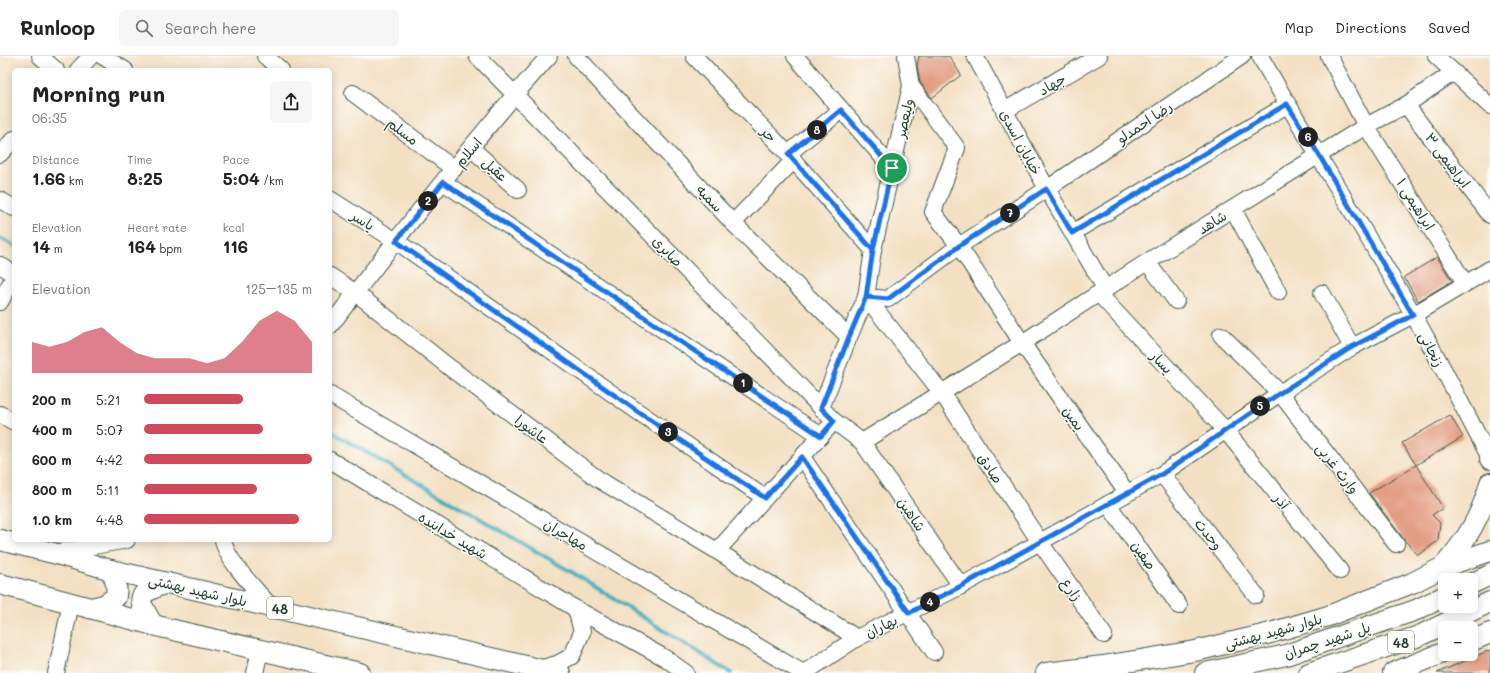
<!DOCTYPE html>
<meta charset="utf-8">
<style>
body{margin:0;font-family:Mali,"Playpen Sans Arabic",sans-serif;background:#f6f6f6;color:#222;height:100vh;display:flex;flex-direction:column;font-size:15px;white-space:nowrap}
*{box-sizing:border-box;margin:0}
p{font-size:13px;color:#767676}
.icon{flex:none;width:22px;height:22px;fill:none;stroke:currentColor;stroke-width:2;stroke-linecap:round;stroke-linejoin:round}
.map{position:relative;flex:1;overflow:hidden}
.drawer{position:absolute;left:12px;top:12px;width:320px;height:474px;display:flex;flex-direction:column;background:#fff;border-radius:6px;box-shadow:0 2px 10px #0003}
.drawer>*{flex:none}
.controls{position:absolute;left:1438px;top:517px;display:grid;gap:8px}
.controls a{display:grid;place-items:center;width:40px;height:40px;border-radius:6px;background:#fff;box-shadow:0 2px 10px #0003;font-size:20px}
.pin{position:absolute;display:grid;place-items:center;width:34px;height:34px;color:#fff;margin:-17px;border:2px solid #fff;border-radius:50%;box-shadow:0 1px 4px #0007}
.km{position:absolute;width:20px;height:20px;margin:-10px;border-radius:50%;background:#222;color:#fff;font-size:11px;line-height:20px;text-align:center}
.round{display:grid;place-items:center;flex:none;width:42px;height:42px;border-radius:6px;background:#f6f6f6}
.summary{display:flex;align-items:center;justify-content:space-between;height:68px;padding:0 20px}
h1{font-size:22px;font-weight:800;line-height:30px}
.figures{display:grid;grid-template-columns:repeat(3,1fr);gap:6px;height:68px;padding:4px 20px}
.figures div{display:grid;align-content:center}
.figures b{font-size:17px;font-weight:800}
.figures small{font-size:11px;font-weight:400}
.figures p{font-size:11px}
.chart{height:112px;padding:8px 20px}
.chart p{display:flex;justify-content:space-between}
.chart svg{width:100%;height:72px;margin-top:4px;fill:#d1495b;opacity:.7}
ul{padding:0 20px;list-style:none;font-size:13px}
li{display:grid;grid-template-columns:64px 48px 1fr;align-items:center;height:30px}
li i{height:10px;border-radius:5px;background:#d1495b}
header{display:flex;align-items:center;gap:24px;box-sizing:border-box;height:56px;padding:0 20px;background:#fff;border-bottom:1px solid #e0e0e0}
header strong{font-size:19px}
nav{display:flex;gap:22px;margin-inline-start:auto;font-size:14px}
.search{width:280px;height:36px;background:#f6f6f6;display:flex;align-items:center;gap:10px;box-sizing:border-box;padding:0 14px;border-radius:6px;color:#767676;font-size:15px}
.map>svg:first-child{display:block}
</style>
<header>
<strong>Runloop</strong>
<div class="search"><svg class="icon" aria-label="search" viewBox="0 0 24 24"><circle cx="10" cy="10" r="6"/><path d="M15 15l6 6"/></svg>Search here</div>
<nav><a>Map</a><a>Directions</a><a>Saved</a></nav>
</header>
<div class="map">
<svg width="1490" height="617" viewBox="0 0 1490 617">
<rect width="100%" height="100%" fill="#fdfcf7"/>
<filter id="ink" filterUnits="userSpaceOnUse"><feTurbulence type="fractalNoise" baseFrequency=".025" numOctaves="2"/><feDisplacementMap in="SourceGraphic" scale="8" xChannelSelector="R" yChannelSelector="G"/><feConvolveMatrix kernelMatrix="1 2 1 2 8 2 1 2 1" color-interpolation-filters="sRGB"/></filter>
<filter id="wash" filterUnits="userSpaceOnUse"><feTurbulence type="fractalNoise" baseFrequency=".012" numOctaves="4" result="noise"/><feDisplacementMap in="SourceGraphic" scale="16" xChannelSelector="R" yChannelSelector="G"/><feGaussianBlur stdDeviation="0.9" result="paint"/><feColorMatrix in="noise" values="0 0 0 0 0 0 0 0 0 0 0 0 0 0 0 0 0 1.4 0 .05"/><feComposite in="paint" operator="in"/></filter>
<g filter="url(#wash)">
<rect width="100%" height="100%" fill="#f3e0c3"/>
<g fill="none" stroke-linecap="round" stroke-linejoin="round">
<!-- stream -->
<g stroke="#3fadbd" stroke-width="4">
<path d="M0 182 14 190"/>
<path d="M330 375 575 518 731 617"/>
</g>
</g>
<g id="blocks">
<!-- building -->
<g fill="#e39d83">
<path d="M919 0H949L961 19 932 42 920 26 917 10Z"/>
<path d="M1437 201 1452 225 1418 245 1404 221Z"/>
<path d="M1450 359 1463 381 1416 409 1402 387Z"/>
<path d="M1416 409 1443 452 1432 459 1440 467 1438 485 1418 499 1405 485 1369 437Z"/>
<path d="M1490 594V617H1437Z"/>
</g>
</g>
</g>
<g filter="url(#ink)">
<use href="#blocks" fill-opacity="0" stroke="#3f5549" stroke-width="1"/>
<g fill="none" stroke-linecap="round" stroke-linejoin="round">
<defs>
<g id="minor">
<path d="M40 0 56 14"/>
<path d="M102 0 125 14"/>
<path d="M265 0 281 14"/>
<path d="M477 0 834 365 862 386 961 530"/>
<path d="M576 0 733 167 849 281"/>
<path d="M694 0 788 98 873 194"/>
<path d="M795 0 892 112"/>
<path d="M975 0 1047 133 1106 234"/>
<path d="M1260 0C1309 87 1363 171 1413 258 1440 305 1464 354 1490 402"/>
<path d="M1329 0 1366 70 1465 227"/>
<path d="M1436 0 1490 50"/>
<path d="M78 14 91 0"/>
<path d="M911 30 957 92 933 156 959 190 1022 287 1127 437"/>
<path d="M353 37 454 113"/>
<path d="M1406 49 1490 159"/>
<path d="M1004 55 1099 0"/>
<path d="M471 92 518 134"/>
<path d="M0 98 14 83"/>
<path d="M788 98 841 54"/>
<path d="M443 126 821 380"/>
<path d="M330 143 396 185 637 355 765 442"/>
<path d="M0 144 14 152"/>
<path d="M1233 153 1278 236"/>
<path d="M733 167 794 104"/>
<path d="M1072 177 1287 49"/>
<path d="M1147 206 1176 245"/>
<path d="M0 209 14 218"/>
<path d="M330 220 356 237 449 311 598 423 717 495"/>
<path d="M1322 237 1352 291"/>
<path d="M1099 238 1225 374 1340 515"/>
<path d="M866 241 888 243 959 190 1047 133 1242 0"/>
<path d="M866 241 942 337 1040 486 1104 579"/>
<path d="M0 246 14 221"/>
<path d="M330 270C400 178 472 86 549 0"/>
<path d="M1221 279 1280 337 1396 488"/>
<path d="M330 339 803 617"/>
<path d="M821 352 849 281 866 241 873 194 911 30 906 0"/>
<path d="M0 358 14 366"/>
<path d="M828 372 717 495 857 582"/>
<path d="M862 386 1022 287 1147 206 1319 99 1366 70 1406 49 1454 16"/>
<path d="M802 401 934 596"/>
<path d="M330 404 576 553 665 602 686 617"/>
<path d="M1162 418 1256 539"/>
<path d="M1108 448 1179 550"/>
<path d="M223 484C227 506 256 533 271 551"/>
<path d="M54 497 127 484"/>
<path d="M540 613 557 608 572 600 582 576 576 553"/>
<path d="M56 617 71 547"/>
<path d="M255 617 260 594"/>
<path d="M804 617 857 582 961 530 1162 418 1280 337 1352 291 1413 259 1490 213"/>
</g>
<g id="major">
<path d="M1490 402V403"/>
<path d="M0 484 53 497 111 514 167 527 539 613 560 617"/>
<path d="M1443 511C1466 485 1481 461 1490 427"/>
<path d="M0 528 165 572 360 617"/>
<path d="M91 552 104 549 116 541C118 530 115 524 111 514"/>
<path d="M153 569C136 540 135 539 167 527"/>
<path d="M1471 585 1490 577"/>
<path d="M1046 617 1103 610 1195 595 1267 578 1328 560 1412 527 1443 511 1490 495"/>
<path d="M1205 617 1286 599 1416 554 1445 540"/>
<path d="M1309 617 1419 580 1490 546"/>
<path d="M1393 617 1445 596"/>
</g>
</defs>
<!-- minor casing -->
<use href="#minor" stroke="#3f5549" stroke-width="18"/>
<!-- major casing -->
<use href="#major" stroke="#3f5549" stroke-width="22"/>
<!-- minor -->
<use href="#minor" stroke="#fff" stroke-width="16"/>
<!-- major -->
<use href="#major" stroke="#fff" stroke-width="20"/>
<defs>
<path id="major-bridge" d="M1471 528 1490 519"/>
</defs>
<!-- major-bridge casing -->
<use href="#major-bridge" stroke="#3f5549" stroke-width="22" stroke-linecap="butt"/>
<!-- major-bridge -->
<use href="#major-bridge" stroke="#fff" stroke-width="20"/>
</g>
</g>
<g fill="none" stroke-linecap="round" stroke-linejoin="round" filter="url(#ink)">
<defs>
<path id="route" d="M892 112 873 194 866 241 849 281 821 352 834 365 821 380 443 126 396 185 637 355 765 442 802 401 909 557 961 530 1162 418 1280 337 1352 291 1413 259 1319 99 1287 48 1072 177 1046 133 959 190 888 243 866 241 873 194 788 98 841 54 892 112"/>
</defs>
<!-- route casing -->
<use href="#route" stroke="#fff" stroke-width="8"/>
<!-- route -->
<use href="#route" stroke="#1a73e8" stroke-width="5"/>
</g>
<g text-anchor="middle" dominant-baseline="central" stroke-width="3" stroke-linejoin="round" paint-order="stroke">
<!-- shield labels -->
<g fill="#fdfcf7" stroke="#62766e" stroke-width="1">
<rect x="267" y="541" width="26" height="22" rx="3"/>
<rect x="1388" y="575" width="26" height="22" rx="3"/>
</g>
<g font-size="13" font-weight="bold" fill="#1f3d34">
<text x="280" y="552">48</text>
<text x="1401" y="586">48</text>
</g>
<!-- street labels -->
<g font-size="14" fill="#1f3d34" stroke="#fdfcf7">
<text transform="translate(1052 28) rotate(-30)">جهاد</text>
<text transform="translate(904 62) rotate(-77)">ولیعصر</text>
<text transform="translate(1144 66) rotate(-34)">رضا احمدلو</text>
<text transform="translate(403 75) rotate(37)">مسلم</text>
<text transform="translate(769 78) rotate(46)">حر</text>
<text transform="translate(1021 86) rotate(62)">خیابان اسدی</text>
<text transform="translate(468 96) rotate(-50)">اسلام</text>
<text transform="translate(1448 104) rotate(53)">ابراهیمی ۳</text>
<text transform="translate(495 113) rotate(41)">عقیل</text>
<text transform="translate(710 142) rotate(47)">سمیه</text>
<text transform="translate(1416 148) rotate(58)">ابراهیمی ۱</text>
<text transform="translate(363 164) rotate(32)">یاسر</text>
<text transform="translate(1212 166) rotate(-32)">شاهد</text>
<text transform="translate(668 195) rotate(46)">صابری</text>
<text transform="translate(1432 293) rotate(62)">زنجانی</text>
<text transform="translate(1162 306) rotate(47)">یسار</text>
<text transform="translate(1074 362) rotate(55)">یمین</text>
<text transform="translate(532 373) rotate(37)">عاشورا</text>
<text transform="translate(991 412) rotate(57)">صادق</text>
<text transform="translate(1338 412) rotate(52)">وارث غربی</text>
<text transform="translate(1282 445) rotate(51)">آذر</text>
<text transform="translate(912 458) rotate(56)">شاهین</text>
<text transform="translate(566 478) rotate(30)">مهاجران</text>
<text transform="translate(1209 478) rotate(52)">وحدت</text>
<text transform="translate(453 479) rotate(31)">شهید خدابنده</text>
<text transform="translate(1144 499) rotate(55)">صفین</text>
<text transform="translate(1072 533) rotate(55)">زارع</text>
<text transform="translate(198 534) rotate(13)">بلوار شهید بهشتی</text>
<text transform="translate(881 570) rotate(-26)">بهاران</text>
<text transform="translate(1273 575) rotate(-15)">بلوار شهید بهشتی</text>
<text transform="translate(1327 584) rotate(-18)">پل شهید چمران</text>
</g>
</g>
</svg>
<div class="controls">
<a>+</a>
<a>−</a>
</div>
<div class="pin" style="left:892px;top:112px;background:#1e9e55"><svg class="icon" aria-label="arrive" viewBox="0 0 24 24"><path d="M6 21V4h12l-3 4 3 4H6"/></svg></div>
<b class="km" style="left:743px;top:327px">1</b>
<b class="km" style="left:428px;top:145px">2</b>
<b class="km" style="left:668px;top:376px">3</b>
<b class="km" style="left:930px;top:546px">4</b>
<b class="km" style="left:1260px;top:350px">5</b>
<b class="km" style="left:1308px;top:81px">6</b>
<b class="km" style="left:1010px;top:157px">7</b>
<b class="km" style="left:817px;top:74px">8</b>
<section class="drawer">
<div class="summary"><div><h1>Morning run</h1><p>06:35</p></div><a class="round"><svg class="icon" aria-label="share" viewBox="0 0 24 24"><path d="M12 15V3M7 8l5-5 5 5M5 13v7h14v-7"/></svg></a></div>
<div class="figures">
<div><p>Distance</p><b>1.66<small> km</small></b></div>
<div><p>Time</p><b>8:25</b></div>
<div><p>Pace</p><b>5:04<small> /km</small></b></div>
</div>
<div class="figures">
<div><p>Elevation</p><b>14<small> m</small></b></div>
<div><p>Heart rate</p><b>164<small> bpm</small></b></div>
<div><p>kcal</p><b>116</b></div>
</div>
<div class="chart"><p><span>Elevation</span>125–135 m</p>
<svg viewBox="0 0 160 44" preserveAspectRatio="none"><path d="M0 44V25L10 28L20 25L30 19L40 16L50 25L60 32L70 35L80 35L90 35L100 38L110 35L120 25L130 12L140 6L150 12L160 25V44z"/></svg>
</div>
<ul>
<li><b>200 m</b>5:21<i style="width:59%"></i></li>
<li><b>400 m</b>5:07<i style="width:71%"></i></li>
<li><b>600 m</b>4:42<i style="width:100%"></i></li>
<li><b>800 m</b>5:11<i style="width:67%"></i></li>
<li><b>1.0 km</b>4:48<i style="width:92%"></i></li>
</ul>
</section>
</div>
